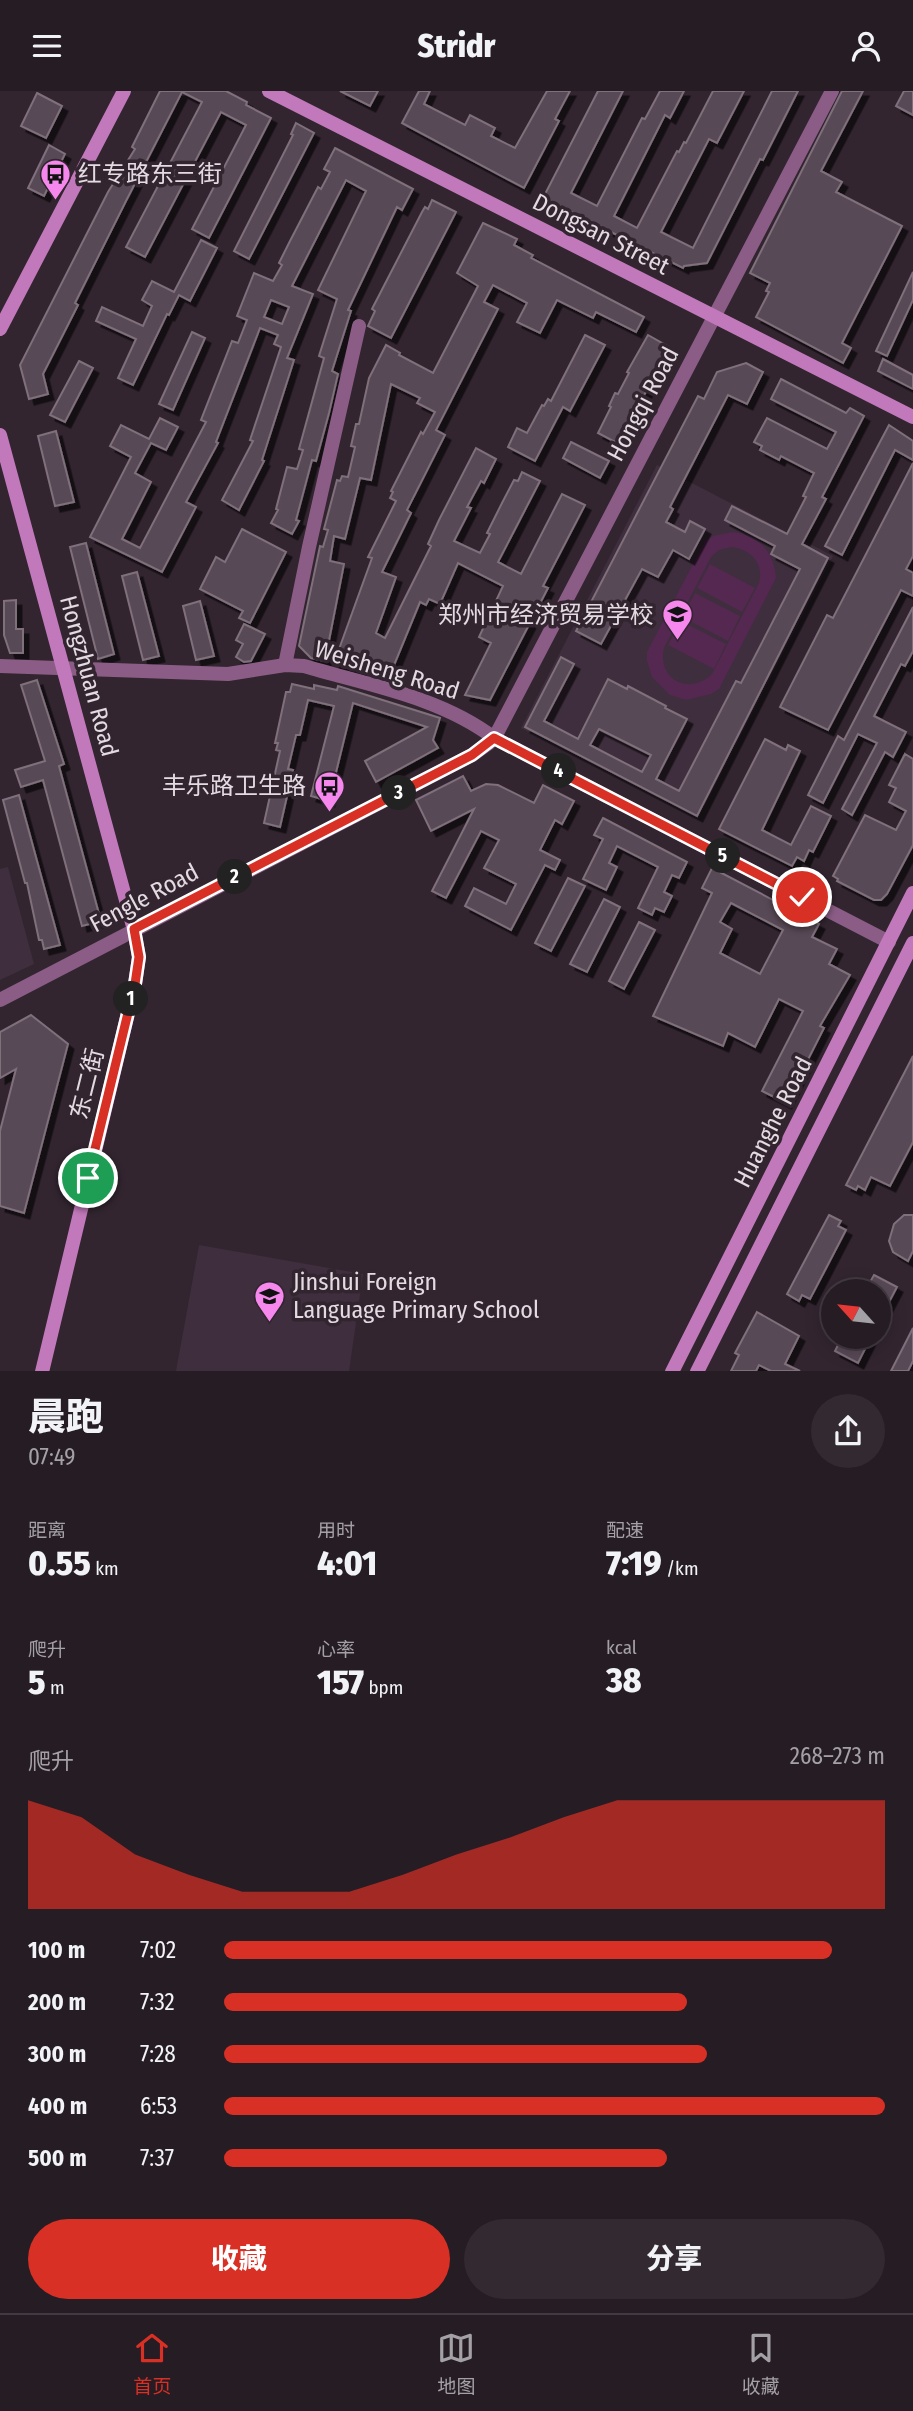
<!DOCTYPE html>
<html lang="zh">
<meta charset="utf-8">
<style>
body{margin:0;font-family:"Fira Sans Condensed","Noto Sans SC",sans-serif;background:#322931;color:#f1f3f6;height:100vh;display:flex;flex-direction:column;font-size:26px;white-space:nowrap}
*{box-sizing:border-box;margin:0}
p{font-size:23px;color:#a4a1a6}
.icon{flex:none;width:38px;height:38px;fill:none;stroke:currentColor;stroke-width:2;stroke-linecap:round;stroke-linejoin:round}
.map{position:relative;height:1280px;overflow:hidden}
.panel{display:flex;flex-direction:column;background:#261c24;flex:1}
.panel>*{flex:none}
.needle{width:46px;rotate:297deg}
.fabs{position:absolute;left:821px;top:1188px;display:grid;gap:14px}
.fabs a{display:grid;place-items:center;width:70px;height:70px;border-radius:50%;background:#261c24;box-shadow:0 4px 18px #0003,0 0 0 2px #423a41;font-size:35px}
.pin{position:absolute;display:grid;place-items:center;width:60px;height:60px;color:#fff;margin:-30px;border:4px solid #fff;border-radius:50%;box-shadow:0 2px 7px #0007}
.km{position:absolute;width:35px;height:35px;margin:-18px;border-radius:50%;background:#222;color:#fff;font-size:19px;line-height:35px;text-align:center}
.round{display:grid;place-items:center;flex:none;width:74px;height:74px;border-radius:37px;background:#322931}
.summary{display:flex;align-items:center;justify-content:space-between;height:119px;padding:0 28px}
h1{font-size:38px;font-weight:800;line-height:52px}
.figures{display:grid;grid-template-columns:repeat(3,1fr);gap:10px;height:119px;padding:7px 28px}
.figures div{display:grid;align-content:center}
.figures b{font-size:35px;font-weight:800}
.figures small{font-size:19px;font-weight:400}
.figures p{font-size:19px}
.chart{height:196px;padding:14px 28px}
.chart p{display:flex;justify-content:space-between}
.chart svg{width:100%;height:126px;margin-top:7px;fill:#d93025;opacity:.7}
.button{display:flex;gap:14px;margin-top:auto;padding:14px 28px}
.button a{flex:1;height:80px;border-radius:42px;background:#d93025;color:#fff;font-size:28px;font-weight:800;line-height:80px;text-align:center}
.button a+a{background:#322931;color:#f1f3f6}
ul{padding:0 28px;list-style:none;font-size:23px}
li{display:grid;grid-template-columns:112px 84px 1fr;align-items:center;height:52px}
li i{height:18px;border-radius:9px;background:#d93025}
header{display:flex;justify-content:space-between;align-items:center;height:91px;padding:0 28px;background:#261c24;font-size:32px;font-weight:800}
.tab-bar{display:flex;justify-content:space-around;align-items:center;height:98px;border-top:2px solid #423a41;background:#261c24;font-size:19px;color:#a4a1a6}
.tab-bar a{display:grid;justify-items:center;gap:4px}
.tab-bar .current{color:#d93025}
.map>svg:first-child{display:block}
</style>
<header><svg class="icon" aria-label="menu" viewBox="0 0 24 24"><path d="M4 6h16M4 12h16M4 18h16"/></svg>Stridr<svg class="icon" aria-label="person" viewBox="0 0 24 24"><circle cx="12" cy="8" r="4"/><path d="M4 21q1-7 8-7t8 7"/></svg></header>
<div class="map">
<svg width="913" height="1281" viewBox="0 0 913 1281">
<defs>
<filter id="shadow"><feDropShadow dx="5.5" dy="5.5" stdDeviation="0" flood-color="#0009"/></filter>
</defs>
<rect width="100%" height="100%" fill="#322530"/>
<!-- built -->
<g fill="#3f2e3d">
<path d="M657 374 833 465 698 728 521 637Z"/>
<path d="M8 776 34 873 0 889V778Z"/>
<path d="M199 1154 363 1183 349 1280H176Z"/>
</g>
<!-- green -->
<g fill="#542850" fill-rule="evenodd">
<path d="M732 441C758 444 774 460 776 487L719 598 711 603 686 609 670 604 652 586 647 570V561L705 450 713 445ZM732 456C751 459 764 472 759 492L712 583C690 605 657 589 664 557L711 466 719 459Z"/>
<path d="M710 473 755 497 742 521 697 497Z"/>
<path d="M695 502 740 525 728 550 682 526Z"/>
<path d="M681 530 726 553 714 578 668 554Z"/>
</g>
<!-- building -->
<g fill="#584a56" stroke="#7f6f7c" stroke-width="2" fill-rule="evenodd" filter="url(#shadow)">
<path d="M160 0H226L247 11 246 14 271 27 209 147 192 138 246 34 221 21 145 166 126 156 202 11 182 1 126 110 75 212 78 214 43 283 48 303 29 308 20 274 108 101 135 58 132 56Z"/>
<path d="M340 0H378L370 15Z"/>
<path d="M419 0H430L424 13 465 34 470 24 495 37 491 45 515 57 547 0H570L555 28 559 30 524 97 402 32Z"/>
<path d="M598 0H623L571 102 597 115 642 27 645 28 660 0H684L670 27 665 24 614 125 637 137 677 60 679 61 684 51 686 52 713 0H744L717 52 709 48 661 141 693 157 772 0H798L763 69 760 68 707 172 684 175 683 177 543 107Z"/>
<path d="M842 0H863L821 80 842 91 836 101 902 135 842 252 851 257 843 272 756 226 769 201 766 200 770 192 750 182Z"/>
<path d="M904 0H913V24L896 15Z"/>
<path d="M37 2 62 15 46 47 21 35Z"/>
<path d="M296 32 314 42 249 168 234 160 293 44 291 43Z"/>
<path d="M49 54 65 63 44 105 28 97Z"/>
<path d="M335 57 413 98 402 119 397 116 348 219 351 220 332 280 338 283 329 322 316 370 312 369 296 429 299 430 292 443 271 432 278 419 276 418 287 376 297 378 303 359 299 358 324 267 319 265 337 208 318 199 366 100 346 89 292 195 313 203 287 267 294 269 262 369 264 370 239 419 222 409 253 350 250 349 281 256 274 253 278 244 260 237 216 351 218 352 186 411 196 416 162 481 90 446 131 366 110 355 121 334 149 348 160 327 178 336 166 359 151 352 135 382 151 391 122 448 140 457 206 331 201 329 232 250 238 252 247 229 237 225 254 182 273 190 282 174 279 172 289 152 318 96 321 98 330 81 324 78ZM271 209 289 216 282 233 264 226Z"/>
<path d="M432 109 456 121 391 247 368 235 375 220 372 218 422 121 425 116 428 118Z"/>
<path d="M483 132 517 148 514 154 533 164 531 167 644 226 636 241 596 221 593 227 557 209 540 242 517 231 527 212 493 194 484 211 498 218 436 339 445 344 407 419 411 422 382 481 396 486 376 542 385 547 431 455 428 453 439 429 476 357 496 368 484 392 481 390 467 416 471 417 454 450 480 462 490 443 487 442 502 412 514 389 518 390 522 381 540 390 498 471 521 483 562 403 585 414 543 495 548 497 490 609 465 604 491 552 479 546 503 495 458 472 440 513 429 508 426 514 420 511 390 584 363 573 361 579 334 572 372 467 368 466 396 410 390 407 393 401 391 400 421 341 423 343 435 321 417 312 420 307 391 293 371 389 360 387 345 448 334 445 330 470 344 473 325 570 311 567 299 555 320 455 323 456 328 439 324 438 337 389 340 390 342 385 348 386 355 356 351 355 356 333H359L369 287 386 254 400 262 399 264 433 282 478 195 457 182Z"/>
<path d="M201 149 217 157 190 210 179 204 169 224 167 223 133 294 118 287 136 248 96 230 102 216 143 235 152 215 142 209 152 190 174 201Z"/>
<path d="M913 181V209L887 265 876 260Z"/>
<path d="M192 241 205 247 173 319 159 313Z"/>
<path d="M585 244 605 254 570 320 563 316 535 370 508 356 517 337 527 342 542 314 544 315 548 308 551 310Z"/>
<path d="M648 244 669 256 619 353 598 342 611 316 609 315 615 302 618 303 629 282 627 281Z"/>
<path d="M883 268 913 284V298L878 280Z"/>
<path d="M79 270 93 277 65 331 50 324Z"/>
<path d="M746 272 763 281 747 313 728 304 670 416 673 418 666 431 685 441 690 430 705 438 689 468 673 459 658 486 642 478 601 553 576 540 698 305 704 308 717 281Z"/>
<path d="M781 288 846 322 850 317 864 325 822 406 826 408 802 453 828 467 697 725 525 636 561 566 574 573 544 630 578 648 608 588 627 598 628 595 666 615 665 617 687 628 656 688 679 700 736 590 741 592 800 478 771 463 775 455 725 429 732 415 787 443 806 406 803 405 814 382 781 365 779 369 760 359 762 355 754 351 767 327 827 358 836 341 771 308ZM599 638 651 664 642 681 590 654Z"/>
<path d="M889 334 913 350V369L895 359 842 464 825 455Z"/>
<path d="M56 340 74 411 55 415 38 345Z"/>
<path d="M571 351 609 370 600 387 563 367Z"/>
<path d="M913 372V465L906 478 913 482V505L901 499 828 639 780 616 827 524 833 527Z"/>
<path d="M242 438 286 461 250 532 239 527 243 520 200 498 216 466 225 471Z"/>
<path d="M86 452 114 563 98 568 70 456Z"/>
<path d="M137 481 159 565 143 569 122 485Z"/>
<path d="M16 509V538H23V562H10L4 544V510Z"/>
<path d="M200 510 214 565 196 569 183 515Z"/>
<path d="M913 516V560L905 575 901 573 874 625 906 641 893 666 885 661 852 724 842 718 877 652 858 643 823 712 808 704 838 645 844 649Z"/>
<path d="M244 533 265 543 251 570 244 571 236 566 243 553 236 549Z"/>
<path d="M37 589 64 673 59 675 99 823 95 824 97 831 82 835 43 689 21 696 15 679 45 670 21 594Z"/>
<path d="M292 593 314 598V594L337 599 338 595 440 627 433 649 438 657 376 691 365 670 427 636 353 612 329 710 311 705 334 615 308 609 300 644H296L288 678 293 679 280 736 264 732 280 660 276 659 278 652H275L286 601H290Z"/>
<path d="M765 648 786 659 788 654 800 660 762 739 791 754 811 715 831 725 813 761 809 759 804 770 797 766 792 775 719 738Z"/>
<path d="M905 663 913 668V754L887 803 881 809H874L837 790 838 788 833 785 865 724 896 739 906 720 889 711 896 697 889 694Z"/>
<path d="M463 685 471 700 486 693 498 694 534 712 543 694 574 710 562 733 555 729 540 759 560 769 555 779 545 774 511 839 465 815 474 797 506 813 516 793 484 777 499 749 481 740 446 807 432 800 474 718 431 740 416 709Z"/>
<path d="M19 704 60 854 44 858 42 849H39L27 792H25L3 709Z"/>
<path d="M603 727 687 771 679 787 672 784 664 801 672 805 664 821 655 817 652 824 638 817 658 776 617 755 609 772 617 776 606 799 583 788 603 748 594 744Z"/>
<path d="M712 777 819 833 812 846 837 858 829 873 850 884 820 935 824 937 786 1012 762 1000 803 920 779 908 755 956 728 942 723 955 653 925 712 802 702 797ZM731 812 783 839 760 883 720 862 732 838 720 831Z"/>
<path d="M568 787 585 795 551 860 535 852Z"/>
<path d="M604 808 620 816 587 881 570 873Z"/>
<path d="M639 831 655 839 624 898 609 890Z"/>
<path d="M31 924 68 953 24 1122 0 1115V1040L16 978 0 987V941Z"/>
<path d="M913 965V1051L890 1095 871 1086 865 1099 858 1095 856 1099 846 1094Z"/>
<path d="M829 1124 841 1130 838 1135 846 1139 810 1208 802 1204 799 1210 787 1203Z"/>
<path d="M904 1124H913V1160L908 1170 893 1161 889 1150 894 1133Z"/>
<path d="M874 1184 897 1196 878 1232V1200H865Z"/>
<path d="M757 1221 799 1245 785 1273 800 1280H771L759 1274 756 1280H731L739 1264 735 1262Z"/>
<path d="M913 1237V1270L908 1280H891Z"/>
<path d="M842 1246H871L858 1272 835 1260Z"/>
</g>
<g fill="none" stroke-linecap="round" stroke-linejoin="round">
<!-- street -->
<g stroke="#8b5d86" stroke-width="14">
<path d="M285 574 309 456 359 235"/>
<path d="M0 575 228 583 285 574 304 575C368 594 440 606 494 647L889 851"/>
<path d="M0 909 472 664 489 652 498 640 832 0"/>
</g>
<!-- secondary -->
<g stroke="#c279bb" stroke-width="14">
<path d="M269 0 913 326"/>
<path d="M0 238 124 0"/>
<path d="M0 344 134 839 139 866 135 893 42 1281"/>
<path d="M672 1281 913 802"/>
<path d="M697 1281 913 852"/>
</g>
</g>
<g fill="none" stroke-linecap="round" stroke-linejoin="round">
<defs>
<path id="route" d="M88 1087 135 893 139 866 134 838 472 664 494 647 802 806"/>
</defs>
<!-- route casing -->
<use href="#route" stroke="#fff" stroke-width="14"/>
<!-- route -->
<use href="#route" stroke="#d93025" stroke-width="9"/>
</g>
<!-- icons -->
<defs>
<symbol id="bus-pin" viewBox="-11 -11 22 30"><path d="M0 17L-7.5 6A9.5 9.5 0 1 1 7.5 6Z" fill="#f688ed" stroke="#322530"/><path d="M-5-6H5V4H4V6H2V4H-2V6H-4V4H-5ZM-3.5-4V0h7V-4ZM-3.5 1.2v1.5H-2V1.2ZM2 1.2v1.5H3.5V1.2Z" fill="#111"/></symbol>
<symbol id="school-pin" viewBox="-11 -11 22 30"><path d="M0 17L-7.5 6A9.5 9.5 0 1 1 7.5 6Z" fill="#f688ed" stroke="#322530"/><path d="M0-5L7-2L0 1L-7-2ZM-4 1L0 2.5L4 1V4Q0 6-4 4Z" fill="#111"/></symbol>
</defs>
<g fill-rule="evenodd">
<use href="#bus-pin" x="38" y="66" width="35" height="47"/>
<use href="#school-pin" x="660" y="506" width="35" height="47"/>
<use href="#bus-pin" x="312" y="678" width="35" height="47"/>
<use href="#school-pin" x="252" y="1188" width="35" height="47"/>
</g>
<g text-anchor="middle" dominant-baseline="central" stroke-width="7" stroke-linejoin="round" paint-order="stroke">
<!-- poi labels -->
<g font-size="24" fill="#e4dbe2" stroke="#322530" text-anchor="start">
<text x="78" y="83">红专路东三街</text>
<text x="654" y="524" text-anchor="end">郑州市经济贸易学校</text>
<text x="306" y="695" text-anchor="end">丰乐路卫生路</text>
<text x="293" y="1191">Jinshui Foreign<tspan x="293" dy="28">Language Primary School</tspan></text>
</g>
<!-- street labels -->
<g font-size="24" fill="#e4dbe2" stroke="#322530">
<text transform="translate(601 143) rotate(27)">Dongsan Street</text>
<text transform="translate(643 313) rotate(-62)">Hongqi Road</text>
<text transform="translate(387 579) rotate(17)">Weisheng Road</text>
<text transform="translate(89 585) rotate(75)">Hongzhuan Road</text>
<text transform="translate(144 807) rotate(-28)">Fengle Road</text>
<text transform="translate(87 993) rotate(-76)">东二街</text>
<text transform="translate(773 1031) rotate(-63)">Huanghe Road</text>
</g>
</g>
</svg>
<div class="fabs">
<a><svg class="needle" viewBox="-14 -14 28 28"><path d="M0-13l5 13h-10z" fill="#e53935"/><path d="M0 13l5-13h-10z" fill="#a4a1a6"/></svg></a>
</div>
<div class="pin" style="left:88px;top:1087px;background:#1e9e55"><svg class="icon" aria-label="arrive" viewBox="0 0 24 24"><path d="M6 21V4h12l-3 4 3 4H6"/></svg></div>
<div class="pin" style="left:802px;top:806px;background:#d93025"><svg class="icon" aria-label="check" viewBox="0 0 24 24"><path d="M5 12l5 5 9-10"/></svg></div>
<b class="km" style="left:131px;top:908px">1</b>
<b class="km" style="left:235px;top:786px">2</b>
<b class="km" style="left:399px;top:702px">3</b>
<b class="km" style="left:559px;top:680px">4</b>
<b class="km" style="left:723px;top:765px">5</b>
</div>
<section class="panel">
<div class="summary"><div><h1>晨跑</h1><p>07:49</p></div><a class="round"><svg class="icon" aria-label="share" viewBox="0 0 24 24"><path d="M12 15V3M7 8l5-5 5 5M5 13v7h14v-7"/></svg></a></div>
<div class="figures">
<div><p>距离</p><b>0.55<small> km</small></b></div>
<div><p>用时</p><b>4:01</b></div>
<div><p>配速</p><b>7:19<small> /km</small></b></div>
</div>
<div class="figures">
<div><p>爬升</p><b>5<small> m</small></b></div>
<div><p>心率</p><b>157<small> bpm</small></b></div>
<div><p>kcal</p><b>38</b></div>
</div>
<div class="chart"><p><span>爬升</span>268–273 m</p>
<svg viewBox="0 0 160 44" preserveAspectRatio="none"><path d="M0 44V6L10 12L20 25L30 32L40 38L50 38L60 38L70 32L80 25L90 19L100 12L110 6L120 6L130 6L140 6L150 6L160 6V44z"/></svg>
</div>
<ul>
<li><b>100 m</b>7:02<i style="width:92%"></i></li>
<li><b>200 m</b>7:32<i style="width:70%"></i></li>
<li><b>300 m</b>7:28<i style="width:73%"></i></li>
<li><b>400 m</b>6:53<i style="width:100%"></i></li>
<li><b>500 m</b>7:37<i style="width:67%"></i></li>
</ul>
<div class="button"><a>收藏</a><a>分享</a></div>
</section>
<nav class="tab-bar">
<a class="current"><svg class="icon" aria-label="home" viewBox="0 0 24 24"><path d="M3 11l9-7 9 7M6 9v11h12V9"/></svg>首页</a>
<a><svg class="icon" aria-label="map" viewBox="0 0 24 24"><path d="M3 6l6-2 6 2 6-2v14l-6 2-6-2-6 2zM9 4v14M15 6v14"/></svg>地图</a>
<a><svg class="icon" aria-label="saved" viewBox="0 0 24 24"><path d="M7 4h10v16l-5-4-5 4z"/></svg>收藏</a>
</nav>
